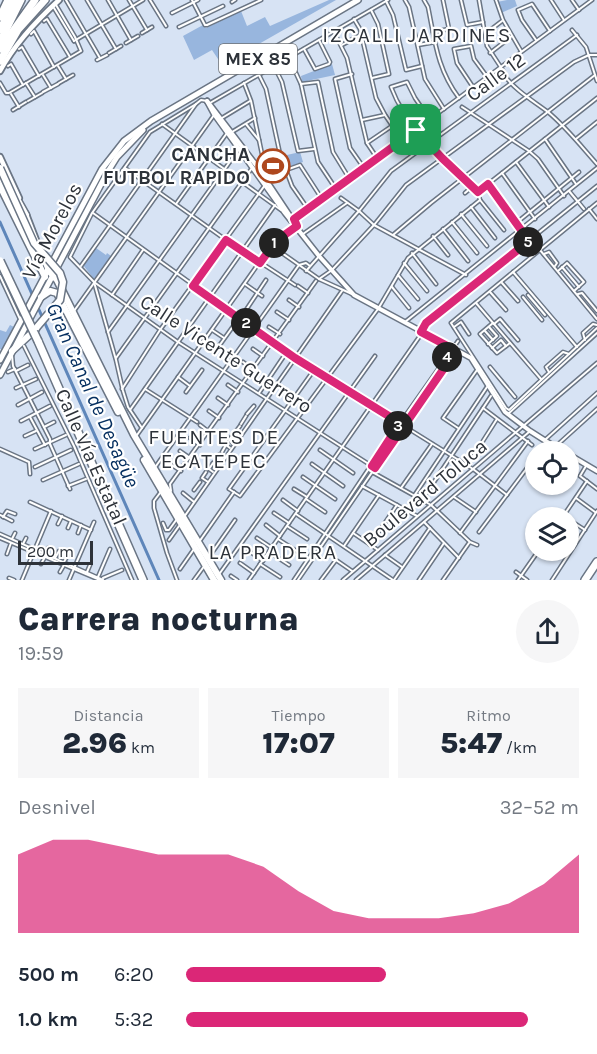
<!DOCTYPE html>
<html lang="es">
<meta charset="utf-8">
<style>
body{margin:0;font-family:Karla,sans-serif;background:#f6f6f7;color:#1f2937;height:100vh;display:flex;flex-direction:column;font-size:22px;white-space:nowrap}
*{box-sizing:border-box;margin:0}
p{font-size:20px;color:#747a83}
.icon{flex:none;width:33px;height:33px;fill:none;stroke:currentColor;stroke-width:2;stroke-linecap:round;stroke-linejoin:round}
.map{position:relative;height:580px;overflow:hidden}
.sheet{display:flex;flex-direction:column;background:#fff;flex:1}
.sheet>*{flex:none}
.controls{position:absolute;left:525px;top:441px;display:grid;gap:12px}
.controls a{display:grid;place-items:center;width:54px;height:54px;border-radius:50%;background:#fff;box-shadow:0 2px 4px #0004;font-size:30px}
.scale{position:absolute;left:18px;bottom:15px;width:75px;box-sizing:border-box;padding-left:6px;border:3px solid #2d3239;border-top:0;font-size:16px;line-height:21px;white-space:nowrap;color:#2d3239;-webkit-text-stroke:4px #fff;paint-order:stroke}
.pin{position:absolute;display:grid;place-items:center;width:51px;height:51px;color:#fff;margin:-26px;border-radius:12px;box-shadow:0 3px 9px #0006}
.km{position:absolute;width:30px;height:30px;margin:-15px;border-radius:50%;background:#222;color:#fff;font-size:16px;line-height:30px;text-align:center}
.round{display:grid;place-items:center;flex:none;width:63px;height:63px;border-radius:32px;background:#f6f6f7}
.head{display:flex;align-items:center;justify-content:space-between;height:102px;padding:0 18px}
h1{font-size:33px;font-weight:800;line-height:45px}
.stats{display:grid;grid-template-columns:repeat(3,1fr);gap:9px;height:102px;padding:6px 18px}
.stats div{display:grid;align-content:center;border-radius:0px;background:#f6f6f7;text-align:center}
.stats b{font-size:30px;font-weight:800}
.stats small{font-size:16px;font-weight:400}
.stats p{font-size:16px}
.chart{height:168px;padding:12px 18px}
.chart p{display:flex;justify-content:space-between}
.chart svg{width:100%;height:108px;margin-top:6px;fill:#db2777;opacity:.7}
ul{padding:0 18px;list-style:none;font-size:20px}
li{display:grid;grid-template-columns:96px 72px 1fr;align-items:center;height:45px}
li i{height:15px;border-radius:8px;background:#db2777}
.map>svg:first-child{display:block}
</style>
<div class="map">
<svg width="597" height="580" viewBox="0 0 597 580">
<rect width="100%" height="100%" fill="#d7e3f4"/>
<!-- green -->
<g fill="#98b6de">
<path d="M329 0H336L222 65 212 50 194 60 183 36 203 25 206 28 241 11 247 26 265 17 270 26Z"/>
<path d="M507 0H515L517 6 501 13 497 2Z"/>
<path d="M469 26H471L472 30 483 28 485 39 472 42Z"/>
<path d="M332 64 335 75 302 82 301 76Z"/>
<path d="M300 152 303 162C290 167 277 169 264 173L258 165 265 160Z"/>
<path d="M96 248 106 255 107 253 111 256 94 279 83 265Z"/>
<path d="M10 325 16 328 3 350 0 349V330L6 332Z"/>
</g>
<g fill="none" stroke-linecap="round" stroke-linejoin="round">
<!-- canal -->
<path stroke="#5e86ba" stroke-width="3" d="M0 222 159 580"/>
<defs>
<g id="minor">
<path d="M66 0 100 58"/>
<path d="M87 0 116 49"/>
<path d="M108 0 131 40"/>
<path d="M129 0 147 30"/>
<path d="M150 0 166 26"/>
<path d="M192 0 205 25H207L261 0"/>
<path d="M405 0 409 7 425 79 444 109"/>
<path d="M424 0 428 7C435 41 437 69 459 98"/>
<path d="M461 0 467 25 483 22"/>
<path d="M479 0 487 46 504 72"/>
<path d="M496 0 503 20 521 51"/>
<path d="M551 0 564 20"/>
<path d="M572 0 579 10"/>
<path d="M386 1 393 15 406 70 422 66"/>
<path d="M232 2 235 0"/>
<path d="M54 8 74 41"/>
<path d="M371 10 378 24 389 74 372 78"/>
<path d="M172 13 198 0"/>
<path d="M354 19 360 29 376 98 385 115 402 140"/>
<path d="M44 21 47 19 70 57"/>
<path d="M179 27 223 6"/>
<path d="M572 30 586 47 597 81"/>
<path d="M334 32 347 58 367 143 377 158"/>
<path d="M433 32 449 29 443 0"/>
<path d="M142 33 152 27"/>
<path d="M31 34 34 31 54 67"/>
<path d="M485 34 502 21"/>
<path d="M536 40 522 20 518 10 532 4 550 31"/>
<path d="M74 41 143 0"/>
<path d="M126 43 138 36"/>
<path d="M342 45 360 35"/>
<path d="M418 45 435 42"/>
<path d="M19 49 22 47 39 76"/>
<path d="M304 49 315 69 329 64 330 62 319 40"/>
<path d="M109 53 121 46"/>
<path d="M490 53 512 36"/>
<path d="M289 58 301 84 318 162 336 189"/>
<path d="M97 60 107 55"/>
<path d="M8 66 11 64 23 85"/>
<path d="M58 66 66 79"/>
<path d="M274 66 282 82 298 151 314 149"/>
<path d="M352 74 335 79 350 148 364 168"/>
<path d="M43 75 51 88"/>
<path d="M504 75C516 91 532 100 548 112 566 127 581 146 597 164"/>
<path d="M0 83 6 93H9L81 51 75 37 56 5"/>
<path d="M26 83 35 97"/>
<path d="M59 83 73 75"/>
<path d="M244 83 251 101 263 159"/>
<path d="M301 84 318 82 333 152 349 178"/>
<path d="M473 87 457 63 454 49 471 46 474 59 488 78"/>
<path d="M43 92 58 84"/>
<path d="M11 94 19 107"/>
<path d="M28 101 42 93"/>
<path d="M210 103 388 0"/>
<path d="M196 104 150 132 92 213 70 257 94 282 178 342 375 468"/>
<path d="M462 107 529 151 538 159 564 196"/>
<path d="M13 110 26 102"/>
<path d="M222 118 250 101"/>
<path d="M362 120 385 115"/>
<path d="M430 120 415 98 407 82 391 87C407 130 445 162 478 192"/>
<path d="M162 124 281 210"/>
<path d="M246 124 259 140"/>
<path d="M232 132 255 118"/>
<path d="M545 139 576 184"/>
<path d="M576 139 597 122"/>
<path d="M367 143 392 126"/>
<path d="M516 162 549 207"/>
<path d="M256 165 263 159 280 154 266 89 259 75"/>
<path d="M125 168 226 240 295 285"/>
<path d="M502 173 535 219"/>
<path d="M488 184 535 249"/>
<path d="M569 191 584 209"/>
<path d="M478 192 597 98"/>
<path d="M478 192 480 200 504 230"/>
<path d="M465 193 472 187"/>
<path d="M341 198 359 211 374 225 466 275"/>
<path d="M597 203 451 323 506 408 509 410 597 328"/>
<path d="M176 204 227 133"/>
<path d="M471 207 495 238"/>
<path d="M308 209 292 186 286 170 300 165 322 199"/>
<path d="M589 209 597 219"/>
<path d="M93 213 295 358 473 469 507 495"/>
<path d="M461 214 487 246"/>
<path d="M294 219 592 0"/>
<path d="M452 222 477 253"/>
<path d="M515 224 579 172"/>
<path d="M443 229 468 261"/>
<path d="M303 234 347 203"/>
<path d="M393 235 431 203 595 75"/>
<path d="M433 236 448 255"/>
<path d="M272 246 319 279 352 294"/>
<path d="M540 250 597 319"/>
<path d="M280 252 281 237"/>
<path d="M412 253 436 284"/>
<path d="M544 254 549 252 557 263 555 266"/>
<path d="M404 263 427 291"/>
<path d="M81 266 196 104 201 100 207 101"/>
<path d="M562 267 579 287"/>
<path d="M306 271 359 211 391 171 577 35"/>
<path d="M558 271 567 263 584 282 574 291"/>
<path d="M513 272 577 347"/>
<path d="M398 275 418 299"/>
<path d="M0 276 20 319"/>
<path d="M319 279 332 270 374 225 406 185 574 62 589 55H597"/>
<path d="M94 282 116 360 123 391 128 407 142 428"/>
<path d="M502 283 518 301"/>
<path d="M245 284 262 296"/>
<path d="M298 286 308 293"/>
<path d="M392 287 409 308"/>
<path d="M490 292 506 310"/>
<path d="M578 294 582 293 597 311"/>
<path d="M112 295 143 250"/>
<path d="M528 295 545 315"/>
<path d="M523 297 542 320"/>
<path d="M289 300 299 307"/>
<path d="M476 303 541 379"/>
<path d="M74 311 214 115"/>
<path d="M277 312 289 320"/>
<path d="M240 319 266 280"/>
<path d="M405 322 597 168"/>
<path d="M493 323 480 334 497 353 510 343"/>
<path d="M494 324 500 319 518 340"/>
<path d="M269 327 280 334"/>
<path d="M454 327 461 322 469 334"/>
<path d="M212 330 224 338"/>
<path d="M422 331 426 323 597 186"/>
<path d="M485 331 493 340"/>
<path d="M108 332 239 149"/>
<path d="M585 340 583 333 593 324 597 325"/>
<path d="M488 344 497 336 489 327"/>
<path d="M24 346 74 446 132 580"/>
<path d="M492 348 501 340 506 346"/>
<path d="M253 349 263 356"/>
<path d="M214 353 234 325"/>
<path d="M12 355 13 366 50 439V444L70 489"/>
<path d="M116 358 252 168"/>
<path d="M243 362 253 370"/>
<path d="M490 367 515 397"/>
<path d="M314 370 229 489 240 496 378 309 408 258 480 200"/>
<path d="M16 371 28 365"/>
<path d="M8 372 15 369"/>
<path d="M549 372 546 367 563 352 569 354"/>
<path d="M178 377 190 386"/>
<path d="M228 385 238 392"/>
<path d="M16 388 36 379"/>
<path d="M122 389 160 330 265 185"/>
<path d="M145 389 197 422"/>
<path d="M186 392 202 370"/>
<path d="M259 393 286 353"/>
<path d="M218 398 228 405"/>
<path d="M18 405 42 392"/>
<path d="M483 408 532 445"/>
<path d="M130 410 275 205"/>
<path d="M209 411 219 418"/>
<path d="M247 414 254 406"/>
<path d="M508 414 597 333"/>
<path d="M30 417 45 445"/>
<path d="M21 421 50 406"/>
<path d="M241 424 246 416"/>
<path d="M200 425 209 432"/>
<path d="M44 427 54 422"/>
<path d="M458 428 443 418 477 370"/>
<path d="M234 434 240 426"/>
<path d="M137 435 271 246 297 226"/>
<path d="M25 436 36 431"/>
<path d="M232 436 229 440 234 444"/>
<path d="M190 438 200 445"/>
<path d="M546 439 597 393"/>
<path d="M555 447 597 409"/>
<path d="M0 449 29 462 30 474"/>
<path d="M35 449 66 435"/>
<path d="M320 450 353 473"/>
<path d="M180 451 190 458"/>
<path d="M222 452 226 445 230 448"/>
<path d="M539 452 546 442"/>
<path d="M219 455 216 459 221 463"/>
<path d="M213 463 209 469 213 472"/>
<path d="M170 464 181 471"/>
<path d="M312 464 343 486"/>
<path d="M156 466 299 265 306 263 310 266"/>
<path d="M467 466 497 419"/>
<path d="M586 466 580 476 597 489"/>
<path d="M35 467 71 450"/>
<path d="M206 472 202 478 208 482"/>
<path d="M372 472 431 505 470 542 477 545"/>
<path d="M303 477 335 499"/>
<path d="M43 480 79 464"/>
<path d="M68 486 86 479"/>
<path d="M362 486 417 516"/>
<path d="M401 488 432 444"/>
<path d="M294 489 307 497"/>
<path d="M194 490 200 482"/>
<path d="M171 491 170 484 316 281"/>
<path d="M160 493 154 501V508L167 553 177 580"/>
<path d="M183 493 194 502"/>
<path d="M414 496 487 387"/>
<path d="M454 497 476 512"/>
<path d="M576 498 595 512"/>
<path d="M306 499 325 512"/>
<path d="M283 500 298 511"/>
<path d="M422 500 491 396"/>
<path d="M30 502 91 530"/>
<path d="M274 513 289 523"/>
<path d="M296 514 393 580"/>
<path d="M0 515 12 521"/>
<path d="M3 517 7 511 15 514"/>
<path d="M184 517 342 291"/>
<path d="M562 518 587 481"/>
<path d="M568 519 585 530"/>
<path d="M424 522 459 558"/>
<path d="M163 523 166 530H169L177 519"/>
<path d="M58 524 62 516"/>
<path d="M266 525 280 536"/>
<path d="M287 526 307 539"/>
<path d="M68 528 71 521"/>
<path d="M479 532 536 456"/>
<path d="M78 533 81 525"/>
<path d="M353 533 378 550"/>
<path d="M460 533 528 441"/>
<path d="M0 534 103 580"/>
<path d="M0 538 100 580"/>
<path d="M257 538 272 548"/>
<path d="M12 539 15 533"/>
<path d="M278 539 298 552"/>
<path d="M169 540 179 526"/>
<path d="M199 542 234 492"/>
<path d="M23 544 26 538"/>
<path d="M370 545 397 505"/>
<path d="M344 546 379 495"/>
<path d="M248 550 263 561"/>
<path d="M269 552 289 565"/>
<path d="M7 554 11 543"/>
<path d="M46 554 48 548"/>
<path d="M385 555 402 567"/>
<path d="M209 557 235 520"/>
<path d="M55 558 59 551"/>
<path d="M64 562 69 553"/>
<path d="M240 563 254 573"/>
<path d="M41 564 45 557"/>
<path d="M260 564 280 577"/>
<path d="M180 569 194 549"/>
<path d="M60 572 64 565"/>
<path d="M87 572 90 565"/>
<path d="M516 572 527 580"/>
<path d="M220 573 375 356"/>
<path d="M231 576 237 580"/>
<path d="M98 577 110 549"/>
<path d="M9 578 14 580"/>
<path d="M103 578 122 570"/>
<path d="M22 580 51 511"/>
<path d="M69 580 94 522"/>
<path d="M194 580 205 565"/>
<path d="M249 580 422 333"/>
<path d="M294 580 382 449 458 341"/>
<path d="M298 580 456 350"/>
<path d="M321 580 336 560 352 571"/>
<path d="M343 580 597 363"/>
<path d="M356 580 529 432"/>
<path d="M394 580 430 528"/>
<path d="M419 580 444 543"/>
<path d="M443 580 469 543"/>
<path d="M518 580 539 550"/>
<path d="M552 580 597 511"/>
</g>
<g id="tertiary">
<path d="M207 101 214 114 285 213 319 256 354 295 471 358 505 412 530 431 563 452"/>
<path d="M207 101 256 165 294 222"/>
<path d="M568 454 597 471"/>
</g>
<g id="secondary">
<path d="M0 71C15 43 36 21 59 0"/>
<path d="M0 157 19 198"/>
<path d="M0 177 8 195"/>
<path d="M26 214 38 245"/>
<path d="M41 253 48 270"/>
</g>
<g id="primary">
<path d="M0 360 102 169 124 141 151 121 358 0"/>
<path d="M0 375 107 173 117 157 143 130"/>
</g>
<g id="trunk">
<path d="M0 186 45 277"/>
<path d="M16 197 26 215"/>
<path d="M48 270 57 280 134 435 221 580"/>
<path d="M41 297 50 291 57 293 118 412"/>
<path d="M12 351 36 329"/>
<path d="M144 460 214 580"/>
</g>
<g id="motorway">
<path d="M0 17 8 0"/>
<path d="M0 30 15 0"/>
<path d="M1 40 21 0"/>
<path d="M0 49 35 0"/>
<path d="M0 61 18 30 45 0"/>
<path d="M38 341 143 580"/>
<path d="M585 580 597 562"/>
</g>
</defs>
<!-- minor casing -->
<use href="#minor" stroke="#6a7584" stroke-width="5"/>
<!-- tertiary casing -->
<use href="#tertiary" stroke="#6a7584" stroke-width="7"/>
<!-- secondary casing -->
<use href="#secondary" stroke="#6a7584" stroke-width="8"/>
<!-- primary casing -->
<use href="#primary" stroke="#6a7584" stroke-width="8"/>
<!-- trunk casing -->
<use href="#trunk" stroke="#6a7584" stroke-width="9"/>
<!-- motorway casing -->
<use href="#motorway" stroke="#6a7584" stroke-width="10"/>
<!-- minor -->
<use href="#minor" stroke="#fff" stroke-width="2"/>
<!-- tertiary -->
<use href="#tertiary" stroke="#fff" stroke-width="4"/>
<!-- secondary -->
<use href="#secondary" stroke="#fff" stroke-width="4.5"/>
<!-- primary -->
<use href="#primary" stroke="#fff" stroke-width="5"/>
<!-- trunk -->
<use href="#trunk" stroke="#fff" stroke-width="6"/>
<!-- motorway -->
<use href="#motorway" stroke="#fff" stroke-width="7"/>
<defs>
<path id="trunk-bridge" d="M0 168 34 243 60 273 63 282 60 300 37 327"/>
<path id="motorway-bridge" d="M0 261 38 341"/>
</defs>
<!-- trunk-bridge casing -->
<use href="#trunk-bridge" stroke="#6a7584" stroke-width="9" stroke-linecap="butt"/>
<!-- motorway-bridge casing -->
<use href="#motorway-bridge" stroke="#6a7584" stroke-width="10" stroke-linecap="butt"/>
<!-- trunk-bridge -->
<use href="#trunk-bridge" stroke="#fff" stroke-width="6"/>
<!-- motorway-bridge -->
<use href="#motorway-bridge" stroke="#fff" stroke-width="7"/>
</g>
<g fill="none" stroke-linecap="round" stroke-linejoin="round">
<defs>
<path id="route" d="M416 130 442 158 478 192 488 184 529 241 426 323 421 332 453 349 444 362 447 364 375 468 372 466 400 423 295 358 193 286 226 240 260 263 276 241 297 226 294 219Z"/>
</defs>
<!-- route casing -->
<use href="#route" stroke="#fff" stroke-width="12"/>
<!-- route -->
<use href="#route" stroke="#db2777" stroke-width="8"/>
</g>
<!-- icons -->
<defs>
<symbol id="stadium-ring" viewBox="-11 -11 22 22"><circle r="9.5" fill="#fff" stroke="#ae481e" stroke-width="1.5"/><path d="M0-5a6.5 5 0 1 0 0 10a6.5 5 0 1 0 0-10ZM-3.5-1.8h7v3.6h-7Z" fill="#ae481e"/></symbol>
</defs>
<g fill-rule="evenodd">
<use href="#stadium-ring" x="254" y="147" width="38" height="38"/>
</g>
<g text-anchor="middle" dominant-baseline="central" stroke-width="4.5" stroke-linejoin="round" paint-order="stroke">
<!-- shield labels -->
<rect fill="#fff" stroke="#6c7074" stroke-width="1.5" x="219" y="44" width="78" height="30" rx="4.5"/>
<g font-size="18" font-weight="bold" fill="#2d3239">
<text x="258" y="59">MEX 85</text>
</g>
<!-- street labels -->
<g font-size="20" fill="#2d3239" stroke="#fff">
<text transform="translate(496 77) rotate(-36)">Calle 12</text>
<text transform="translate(52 231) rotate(-62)">Vía Morelos</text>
<text transform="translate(226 354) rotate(33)">Calle Vicente Guerrero</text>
<text transform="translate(91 457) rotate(66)">Calle Vía Estatal</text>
<text transform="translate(425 493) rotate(-40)">Boulevard Toluca</text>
</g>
<!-- poi labels -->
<g font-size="20" font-weight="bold" fill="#2d3239" stroke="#fff" text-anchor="end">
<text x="250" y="154">CANCHA<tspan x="250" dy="23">FUTBOL RAPIDO</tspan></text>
</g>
<!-- neighbourhood labels -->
<g font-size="21" letter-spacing="1.5" fill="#2d3239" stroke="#fff">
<text x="417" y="35">IZCALLI JARDINES</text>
<text x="214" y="437">FUENTES DE<tspan x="214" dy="24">ECATEPEC</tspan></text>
<text x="273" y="552">LA PRADERA</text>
</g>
<!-- water labels -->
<g font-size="21" font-style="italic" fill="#052f60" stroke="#fff">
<text transform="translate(93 395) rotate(66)">Gran Canal de Desagüe</text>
</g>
</g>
</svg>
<div class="controls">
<a><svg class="icon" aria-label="locate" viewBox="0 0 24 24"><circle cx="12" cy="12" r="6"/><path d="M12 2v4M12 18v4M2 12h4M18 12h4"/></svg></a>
<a><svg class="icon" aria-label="layers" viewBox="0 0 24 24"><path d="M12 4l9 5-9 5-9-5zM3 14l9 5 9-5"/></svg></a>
</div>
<div class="scale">200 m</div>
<div class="pin" style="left:416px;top:130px;background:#1e9e55"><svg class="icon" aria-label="arrive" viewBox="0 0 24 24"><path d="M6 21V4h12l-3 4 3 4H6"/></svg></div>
<b class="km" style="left:274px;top:243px">1</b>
<b class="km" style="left:246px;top:323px">2</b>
<b class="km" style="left:398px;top:426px">3</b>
<b class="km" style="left:447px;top:357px">4</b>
<b class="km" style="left:528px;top:242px">5</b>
</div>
<section class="sheet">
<div class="head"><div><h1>Carrera nocturna</h1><p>19:59</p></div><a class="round"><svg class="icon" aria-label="share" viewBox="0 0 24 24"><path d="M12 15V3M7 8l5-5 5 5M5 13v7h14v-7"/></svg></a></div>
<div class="stats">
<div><p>Distancia</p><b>2.96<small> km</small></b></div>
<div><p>Tiempo</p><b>17:07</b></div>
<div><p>Ritmo</p><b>5:47<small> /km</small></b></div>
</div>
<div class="chart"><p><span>Desnivel</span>32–52 m</p>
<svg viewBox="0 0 160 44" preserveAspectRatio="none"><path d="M0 44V12L10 6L20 6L30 9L40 12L50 12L60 12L70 17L80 27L90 35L100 38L110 38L120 38L130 36L140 32L150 24L160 12V44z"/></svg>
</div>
<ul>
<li><b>500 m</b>6:20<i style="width:51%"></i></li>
<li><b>1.0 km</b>5:32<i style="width:87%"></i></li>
</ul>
</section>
